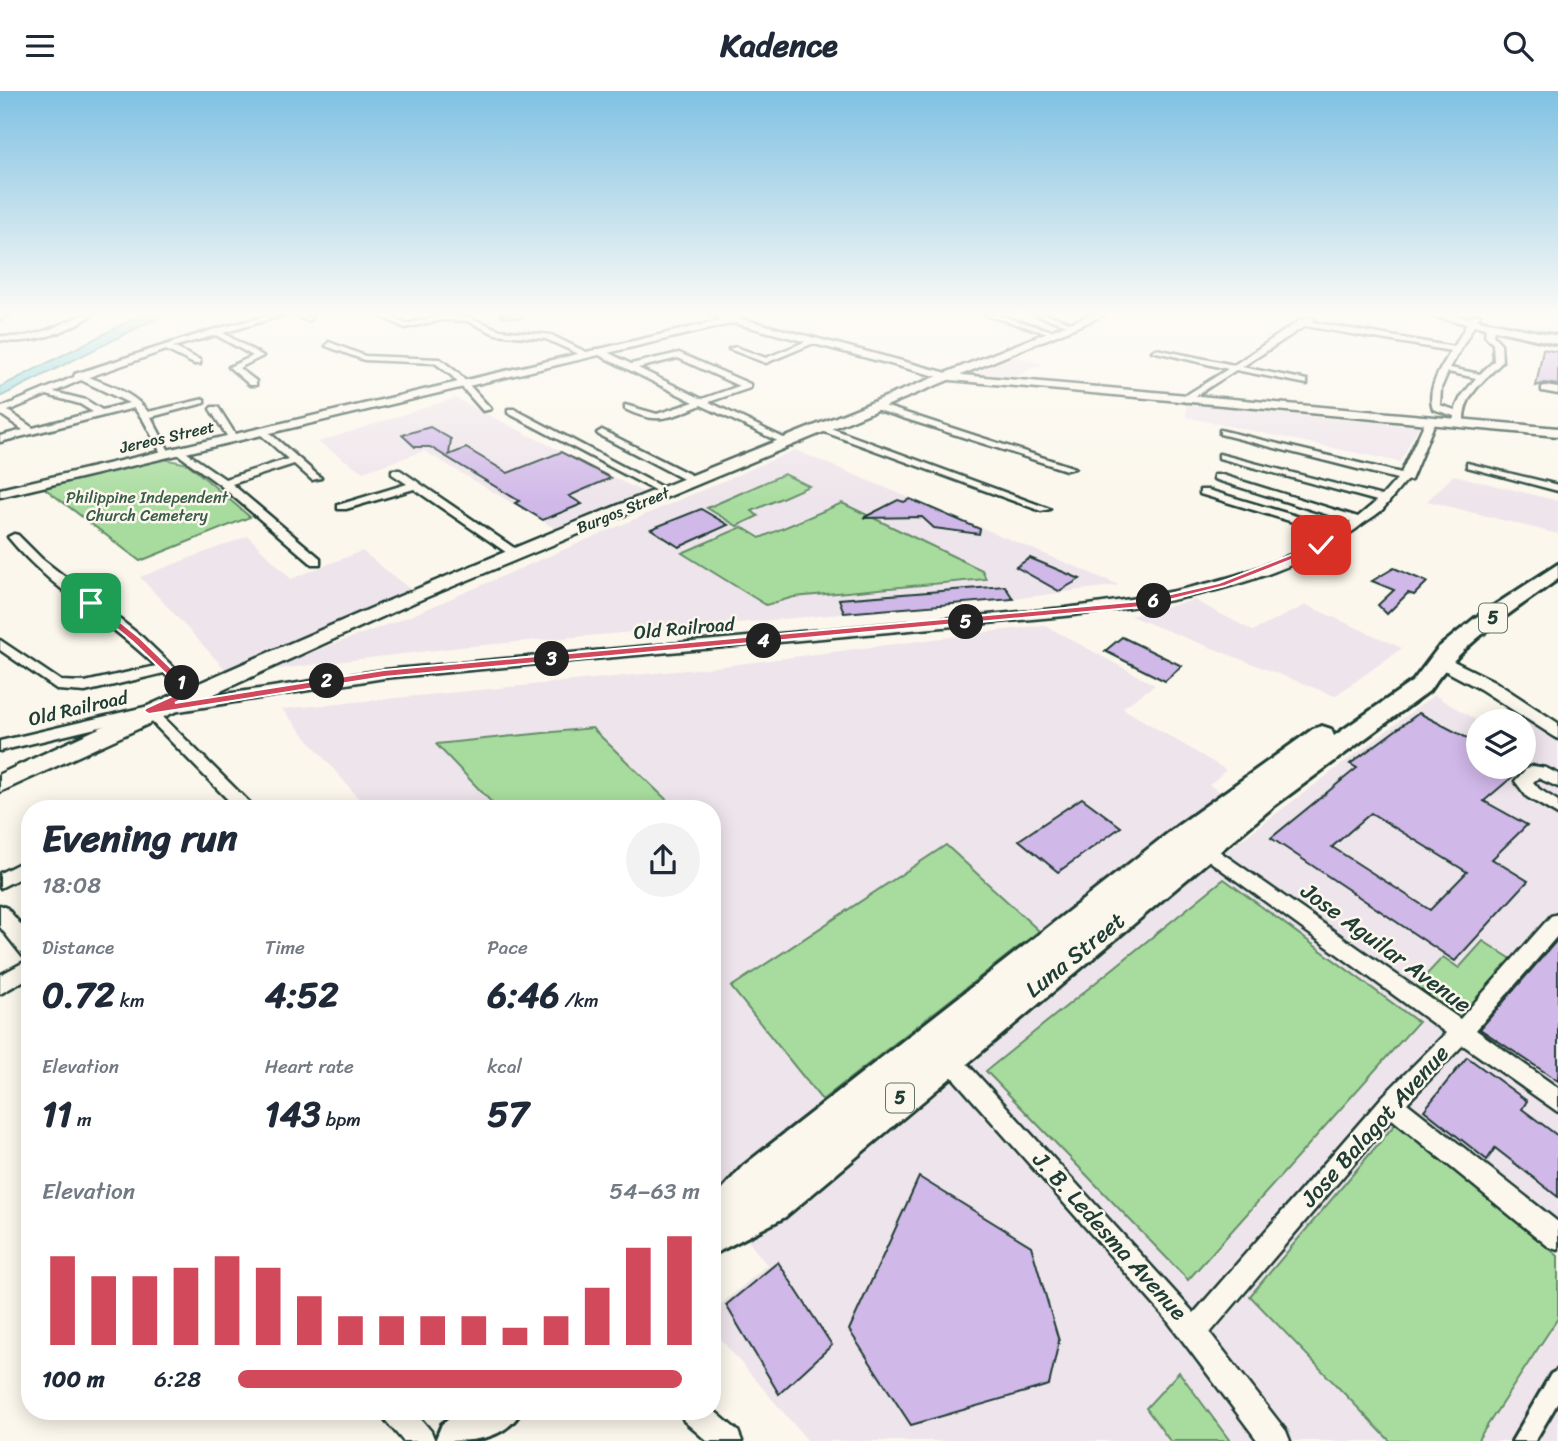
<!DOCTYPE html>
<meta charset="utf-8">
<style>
body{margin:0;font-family:Sriracha,sans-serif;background:#f2f2f3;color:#1f2937;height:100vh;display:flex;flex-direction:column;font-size:26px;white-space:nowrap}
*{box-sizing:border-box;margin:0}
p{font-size:23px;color:#747a83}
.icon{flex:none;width:38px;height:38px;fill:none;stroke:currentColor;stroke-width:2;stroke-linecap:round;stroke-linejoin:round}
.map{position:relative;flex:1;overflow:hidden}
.panel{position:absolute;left:21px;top:709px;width:700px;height:620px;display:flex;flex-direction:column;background:#fff;border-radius:28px;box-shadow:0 4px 18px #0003}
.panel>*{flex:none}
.buttons{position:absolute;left:1466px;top:618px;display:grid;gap:14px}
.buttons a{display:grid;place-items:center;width:70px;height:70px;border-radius:50%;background:#fff;box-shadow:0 4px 18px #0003;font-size:35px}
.pin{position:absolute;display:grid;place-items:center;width:60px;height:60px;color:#fff;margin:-30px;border-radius:14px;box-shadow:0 4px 10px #0006}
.km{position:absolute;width:35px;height:35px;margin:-18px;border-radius:50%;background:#222;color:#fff;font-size:19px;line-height:35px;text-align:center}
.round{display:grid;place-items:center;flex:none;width:74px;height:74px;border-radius:37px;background:#f2f2f3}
.overview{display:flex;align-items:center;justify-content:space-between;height:119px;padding:0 21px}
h1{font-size:38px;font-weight:700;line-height:52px}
.figures{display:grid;grid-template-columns:repeat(3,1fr);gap:10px;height:119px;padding:7px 21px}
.figures div{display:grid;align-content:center}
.figures b{font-size:35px;font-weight:700}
.figures small{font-size:19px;font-weight:400}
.figures p{font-size:19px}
.chart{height:196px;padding:14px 21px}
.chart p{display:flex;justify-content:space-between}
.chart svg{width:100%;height:126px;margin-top:7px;stroke:#d1495b;stroke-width:6}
ul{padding:0 21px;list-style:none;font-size:23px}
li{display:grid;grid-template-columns:112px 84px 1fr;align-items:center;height:52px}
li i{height:18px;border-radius:9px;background:#d1495b}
header{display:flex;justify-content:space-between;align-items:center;height:91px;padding:0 21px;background:#fff;font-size:32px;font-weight:700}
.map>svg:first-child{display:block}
</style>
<header><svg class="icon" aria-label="menu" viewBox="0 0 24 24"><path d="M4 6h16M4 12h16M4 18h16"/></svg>Kadence<svg class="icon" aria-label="search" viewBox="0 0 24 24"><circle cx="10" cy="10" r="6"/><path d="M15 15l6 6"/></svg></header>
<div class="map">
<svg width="1558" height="1350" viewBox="0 0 1558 1350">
<rect width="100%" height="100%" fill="#fbf7ec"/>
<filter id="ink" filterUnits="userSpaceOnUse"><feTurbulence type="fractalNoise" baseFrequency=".0143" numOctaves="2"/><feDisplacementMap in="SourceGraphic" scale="14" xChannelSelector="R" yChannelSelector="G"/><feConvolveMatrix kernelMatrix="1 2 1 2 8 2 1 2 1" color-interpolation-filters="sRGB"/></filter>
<g filter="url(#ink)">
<!-- built -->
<g fill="#eee4eb">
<path d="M1015 264 1042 273 1012 288 968 285Z"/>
<path d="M455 307 647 403 556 438 424 360 363 381 318 351Z"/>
<path d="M1187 312 1315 326 1419 335 1400 371 1186 326Z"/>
<path d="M795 359 1119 494 1013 508 460 556 278 578 277 574 408 526Z"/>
<path d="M1454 384 1558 410V443L1427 410Z"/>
<path d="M248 445 291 488 362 460 412 500 225 578 140 486Z"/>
<path d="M1194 509 1253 540 1306 514 1402 557 1335 605 1130 525Z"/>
<path d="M1044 534 1155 594 1122 617 1226 679 1209 694 1222 702 712 1104V718L367 717 282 618 707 577Z"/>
<path d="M1434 604 1479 631V676H1524V630H1497L1515 618 1558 647V1350H808L712 1238V1221L767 1174 742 1142 1209 773Z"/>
</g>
<!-- green -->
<g fill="#a8dc9e" stroke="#648c69" stroke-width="2">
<path d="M149 365 188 373 250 426 140 470 39 393Z"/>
<path d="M784 383 809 395 752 420 758 425 737 435 707 417Z"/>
<path d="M842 412 982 479 986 488 794 506 766 514 682 462 742 436 760 447Z"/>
<path d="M592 637 675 717H497L436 653Z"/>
<path d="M946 754 1039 840 822 1009 731 896Z"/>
<path d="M1224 788 1418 931 1188 1189 986 980Z"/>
<path d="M1483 850 1513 869 1459 933 1412 899 1443 866 1459 877Z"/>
<path d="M1396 1032 1558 1165V1227L1477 1350H1390L1250 1205Z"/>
<path d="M1179 1281 1230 1350H1170L1146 1317Z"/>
</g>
<!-- water -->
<path fill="#83d4db" stroke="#5b9898" stroke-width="2" d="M141 224H163L0 306V296Z"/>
<!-- building -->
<g fill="#d0b8e8" stroke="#1f3d34" stroke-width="2" fill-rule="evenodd">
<path d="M1543 258 1558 261V294L1545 292 1536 295Z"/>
<path d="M430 336 451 348 449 364 466 357 508 382 561 361 611 387 569 405 582 413 543 429 515 412 519 410 430 356H415L402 344Z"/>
<path d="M910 408 980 438 979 443 934 437 922 426 863 427 898 409 904 411Z"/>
<path d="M701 418 728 434 679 456 651 438Z"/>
<path d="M1030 467 1080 488 1059 500 1016 476Z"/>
<path d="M1394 477 1427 491 1414 504 1408 502 1387 523 1378 514 1394 499 1372 490Z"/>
<path d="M1005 495 1013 508 844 522 839 508Z"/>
<path d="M1122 546 1182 575 1165 590 1105 560Z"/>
<path d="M1419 622 1479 653V676H1524L1484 710 1527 734 1492 768 1528 790 1455 870 1271 747 1357 677 1350 673ZM1371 722 1467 781 1430 819 1332 756Z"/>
<path d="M1082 707 1121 736 1058 781 1019 749Z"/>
<path d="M1558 848V990L1480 938Z"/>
<path d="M1467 966 1527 1010 1522 1018 1558 1045V1106L1495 1057 1487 1069 1424 1019Z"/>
<path d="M919 1086 1031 1155 1059 1250 1049 1294 911 1334 849 1239Z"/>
<path d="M778 1171 832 1254 779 1303 726 1214Z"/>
</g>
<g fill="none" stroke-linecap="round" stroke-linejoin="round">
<defs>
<path id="pedestrian" d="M1558 1279V1311L1535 1350H1512L1551 1283Z"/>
<g id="minor">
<path d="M0 224H12L0 228Z"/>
<path d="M82 224H92C67 241 30 255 0 249V245C30 250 55 236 82 224Z"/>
<path d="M271 224H284L223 242 263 265 239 277 256 290V294H250L229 276 253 265 216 244 173 256 200 269V273H194L166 259 89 286C111 295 134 302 148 321L204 308V312L151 326 170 362 168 364H162L144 330 134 317 0 351V345L23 339 0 323V317L74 286 75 283 212 239ZM81 289 129 312 102 319 86 309 54 301ZM47 304 80 313 93 321 33 337 8 320Z"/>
<path d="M293 224H304L312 228 308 230Z"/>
<path d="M379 224H389L406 233 441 225 469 226 500 239 551 244 590 263 583 265 546 248 495 243 468 230 441 229 405 237Z"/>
<path d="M502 224H523L519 226Z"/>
<path d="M985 224H998L1059 242 1055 244Z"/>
<path d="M1035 224H1048L1079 234 1075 236Z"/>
<path d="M1472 224H1480L1450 277 1480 283 1494 270 1493 253 1485 244 1486 238 1490 236 1494 238 1493 244 1501 253 1502 271C1486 288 1463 304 1464 330L1459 333 1454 330V325L1433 318C1426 298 1441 277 1451 260L1305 235 1242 276 1307 289V293L1236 279 1186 311 1182 308 1183 306 1228 278 1152 260 1156 258 1234 274 1299 230 1311 226 1315 228 1311 231 1454 256ZM1448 281 1476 287 1461 306 1455 319 1440 314 1441 297Z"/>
<path d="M814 247 821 249 766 272 729 258 736 256 766 267Z"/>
<path d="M329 251 365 265 440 268 458 282 491 318 483 320 452 285 435 272 364 269 326 255Z"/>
<path d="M595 258H601L631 273 679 262 750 293V297L709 311 792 351 784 353 701 314C670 327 657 334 625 318V314L657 323 694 311 595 262ZM678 267 739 295 702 308 638 277Z"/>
<path d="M1545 295 1558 297V303L1542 300V296Z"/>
<path d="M875 314H881L1075 377 1066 379 875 318Z"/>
<path d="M212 316H218L237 346 235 348H229L210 318Z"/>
<path d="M508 318H514L671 401 662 403 508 322Z"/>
<path d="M1430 328 1435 331 1411 389 1406 390C1398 399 1390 410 1382 419 1374 426 1364 431 1356 438 1274 496 1164 513 1065 525L384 587 173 621 166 616 173 611 384 579 1065 517C1145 507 1226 495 1299 460 1310 455 1322 451 1333 443L1200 403V399H1208L1340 438 1351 431 1214 388V384H1222L1358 426 1377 410 1219 367V363L1382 405 1397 388 1220 343V339L1401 382 1425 331Z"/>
<path d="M819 335H825L1050 418 1041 420 819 339Z"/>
<path d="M259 338H265L321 387 312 389 294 373 232 393 320 467V473H312L220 394 172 359 180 357 225 388 288 368 259 342Z"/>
<path d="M602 339 699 388 700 390 691 392 599 344 597 342Z"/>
<path d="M1467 372 1558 394V400L1467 376Z"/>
<path d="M392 379H400L523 463 521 466H513L414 398 346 418H338V414L407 393 392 383Z"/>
<path d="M14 443 18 444 42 468 142 546 196 598 198 601 196 604H186L164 582 85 601 58 599 0 559V549L61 590 85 591 156 575C110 530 49 497 8 446Z"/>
<path d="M149 615 154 617 256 718H237L146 625 0 660V650Z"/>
<path d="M1533 675 1546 677 1558 683V696L1538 687 1533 691 1539 698 1558 710V724L1527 706 1515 690 1527 677Z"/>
<path d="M1199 746 1460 928 1551 825 1558 823V844L1476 939 1558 997V1021L1463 954 1407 1012 1558 1131V1159L1549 1156 1392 1028 1210 1242 1286 1340 1290 1350H1258L1164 1225 939 971 935 964 939 957 946 954 953 957 1194 1222 1383 1005 1446 942 1193 758 1190 753 1193 748Z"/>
<path d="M30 767V782L0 797V782Z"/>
<path d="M0 814 7 817 30 845V867L23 865 0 836Z"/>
<path d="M30 868V886L0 903V884Z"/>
<path d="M712 1318 738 1340 742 1350H707L684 1330 680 1320H712Z"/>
<path d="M382 1320H414L431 1340 435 1350H403L386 1330Z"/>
</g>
<g id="tertiary">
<path d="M711 224H728L951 283 1558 337V345L951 289 734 232 0 406V398L723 229Z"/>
<path d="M1439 563 1494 590 1558 632V648L1480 598 1433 573 1430 569 1433 565Z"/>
</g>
<path id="secondary" d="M1090 224H1105L415 511 0 701V683C357 515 724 371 1090 224Z"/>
<g id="primary">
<path d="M1428 224H1453L1558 245V253Z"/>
<path d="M1558 473V488C1511 522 1462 551 1429 600L1274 715 785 1126 712 1164V1110L743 1075 1176 736 1313 638 1322 635 1331 638 1334 645 1413 590 1438 557 1475 527Z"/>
<path d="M461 1320H521C504 1350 474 1350 435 1350L442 1333Z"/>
</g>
</defs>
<!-- pedestrian casing -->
<use href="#pedestrian" stroke="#1f3d34" stroke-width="6"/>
<!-- minor casing -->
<use href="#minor" stroke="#1f3d34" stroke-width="5"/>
<!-- tertiary casing -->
<use href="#tertiary" stroke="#1f3d34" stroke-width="5"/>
<!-- secondary casing -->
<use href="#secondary" stroke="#1f3d34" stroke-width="5"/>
<!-- primary casing -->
<use href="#primary" stroke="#1f3d34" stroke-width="6"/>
<!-- pedestrian -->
<use href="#pedestrian" fill="#fbf7ec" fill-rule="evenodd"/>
<!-- minor -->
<use href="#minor" fill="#fbf7ec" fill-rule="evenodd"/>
<!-- tertiary -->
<use href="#tertiary" fill="#fbf7ec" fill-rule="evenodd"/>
<!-- secondary -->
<use href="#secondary" fill="#fbf7ec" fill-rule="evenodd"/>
<!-- primary -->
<use href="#primary" fill="#fbf7ec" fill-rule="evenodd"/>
</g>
</g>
<!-- sky -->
<linearGradient id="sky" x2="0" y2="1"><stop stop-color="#7fc1e3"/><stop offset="0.54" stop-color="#fdfbf6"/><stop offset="1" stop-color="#fdfbf6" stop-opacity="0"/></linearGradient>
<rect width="1558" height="413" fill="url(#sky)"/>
<!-- route -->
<path fill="#d1495b" stroke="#fff" stroke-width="2" d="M1321 452 1324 456 1225 495 1141 516 384 586 149 623 144 620 146 617 184 600 133 551 86 512 94 510 140 547 196 601 175 612 384 579 1141 510 1219 492Z"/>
<g text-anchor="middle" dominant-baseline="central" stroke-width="5" stroke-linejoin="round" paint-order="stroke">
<!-- far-street labels -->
<g font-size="16" fill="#1f3d34" stroke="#fbf7ec">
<text transform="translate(167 346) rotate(-13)">Jereos Street</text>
<text transform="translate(623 419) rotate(-22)">Burgos Street</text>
</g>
<!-- far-park labels -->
<g font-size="16" fill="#3a5d49" stroke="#fbf7ec">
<text x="147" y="406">Philippine Independent<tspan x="147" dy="18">Church Cemetery</tspan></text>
</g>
<!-- shield labels -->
<g fill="#fbf7ec" stroke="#61756b" stroke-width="2">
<rect x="1479" y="512.5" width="28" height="29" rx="5"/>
<rect x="886" y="992.5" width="28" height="29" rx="5"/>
</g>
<g font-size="18" font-weight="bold" fill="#1f3d34">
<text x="1493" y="527">5</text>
<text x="900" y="1007">5</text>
</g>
<!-- street labels -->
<g font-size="19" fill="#1f3d34" stroke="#fbf7ec">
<text transform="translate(684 537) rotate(-5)">Old Railroad</text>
<text transform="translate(78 617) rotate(-13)">Old Railroad</text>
</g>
<!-- near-street labels -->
<g font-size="23" fill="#1f3d34" stroke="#fbf7ec">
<text transform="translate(1386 857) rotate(36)">Jose Aguilar Avenue</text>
<text transform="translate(1075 864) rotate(-39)">Luna Street</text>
<text transform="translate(1375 1035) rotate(-48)">Jose Balagot Avenue</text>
<text transform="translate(1110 1145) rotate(48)">J. B. Ledesma Avenue</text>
</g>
</g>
</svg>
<div class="buttons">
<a><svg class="icon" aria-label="layers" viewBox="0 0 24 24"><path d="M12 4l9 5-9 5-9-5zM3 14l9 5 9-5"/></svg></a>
</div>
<div class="pin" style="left:91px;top:512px;background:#1e9e55"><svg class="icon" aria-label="arrive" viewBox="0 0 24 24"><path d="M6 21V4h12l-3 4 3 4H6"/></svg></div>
<div class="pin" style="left:1321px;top:454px;background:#d93025"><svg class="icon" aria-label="check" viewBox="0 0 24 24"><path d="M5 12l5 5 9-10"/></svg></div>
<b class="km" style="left:182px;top:592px">1</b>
<b class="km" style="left:327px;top:590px">2</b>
<b class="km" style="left:552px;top:568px">3</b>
<b class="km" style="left:764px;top:550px">4</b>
<b class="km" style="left:966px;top:531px">5</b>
<b class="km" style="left:1154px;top:510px">6</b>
<section class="panel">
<div class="overview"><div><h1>Evening run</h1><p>18:08</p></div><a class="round"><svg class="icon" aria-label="share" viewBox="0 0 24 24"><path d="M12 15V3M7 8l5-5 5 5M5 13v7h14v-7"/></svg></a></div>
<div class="figures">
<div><p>Distance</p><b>0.72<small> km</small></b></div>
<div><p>Time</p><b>4:52</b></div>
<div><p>Pace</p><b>6:46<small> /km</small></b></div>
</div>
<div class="figures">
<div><p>Elevation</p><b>11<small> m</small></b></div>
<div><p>Heart rate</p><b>143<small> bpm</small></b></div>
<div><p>kcal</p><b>57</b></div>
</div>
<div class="chart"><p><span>Elevation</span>54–63 m</p>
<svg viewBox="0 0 160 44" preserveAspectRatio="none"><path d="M5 44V13M15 44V20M25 44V20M35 44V17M45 44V13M55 44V17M65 44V27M75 44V34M85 44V34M95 44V34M105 44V34M115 44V38M125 44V34M135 44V24M145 44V10M155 44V6"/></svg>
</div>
<ul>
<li><b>100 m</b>6:28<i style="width:96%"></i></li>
</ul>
</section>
</div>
